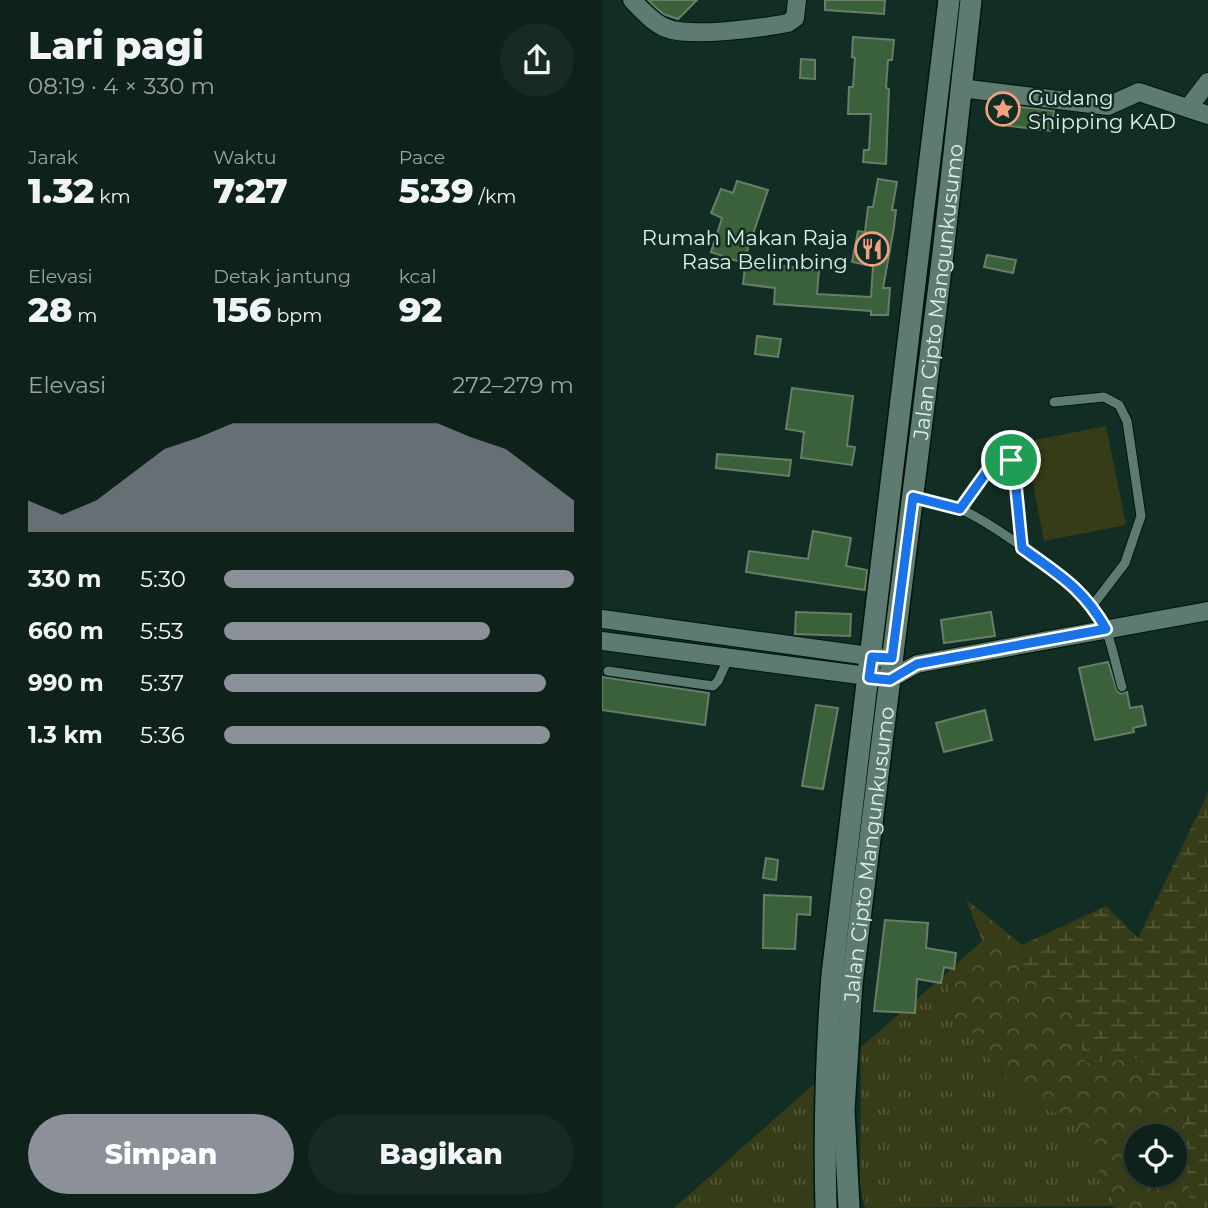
<!DOCTYPE html>
<html lang="id">
<meta charset="utf-8">
<style>
body{margin:0;font-family:Montserrat,sans-serif;background:#172a24;color:#f1f3f6;height:100vh;display:flex;flex-direction:column;font-size:26px;white-space:nowrap}
*{box-sizing:border-box;margin:0}
p{font-size:23px;color:#9ba4a3}
.icon{flex:none;width:38px;height:38px;fill:none;stroke:currentColor;stroke-width:2;stroke-linecap:round;stroke-linejoin:round}
.map{position:relative;flex:1;overflow:hidden}
.sheet{display:flex;flex-direction:column;background:#0e221b;width:602px}
.sheet>*{flex:none}
.fabs{position:absolute;left:522px;top:1124px;display:grid;gap:14px}
.fabs a{display:grid;place-items:center;width:63px;height:63px;border-radius:50%;background:#0e221b;box-shadow:0 2px 5px #0004,0 0 0 2px #2e3f3a;font-size:35px}
.pin{position:absolute;display:grid;place-items:center;width:60px;height:60px;color:#fff;margin:-30px;border:4px solid #fff;border-radius:50%;box-shadow:0 2px 7px #0007}
.round{display:grid;place-items:center;flex:none;width:74px;height:74px;border-radius:37px;background:#172a24}
.summary{display:flex;align-items:center;justify-content:space-between;height:119px;padding:0 28px}
h1{font-size:38px;font-weight:800;line-height:52px}
.stats{display:grid;grid-template-columns:repeat(3,1fr);gap:10px;height:119px;padding:7px 28px}
.stats div{display:grid;align-content:center}
.stats b{font-size:35px;font-weight:800}
.stats small{font-size:19px;font-weight:400}
.stats p{font-size:19px}
.chart{height:196px;padding:14px 28px}
.chart p{display:flex;justify-content:space-between}
.chart svg{width:100%;height:126px;margin-top:7px;fill:#8c9099;opacity:.7}
.button{display:flex;gap:14px;margin-top:auto;padding:14px 28px}
.button a{flex:1;height:80px;border-radius:42px;background:#8c9099;color:#fff;font-size:28px;font-weight:800;line-height:80px;text-align:center}
.button a+a{background:#172a24;color:#f1f3f6}
ul{padding:0 28px;list-style:none;font-size:23px}
li{display:grid;grid-template-columns:112px 84px 1fr;align-items:center;height:52px}
li i{height:18px;border-radius:9px;background:#8c9099}
main{display:flex;flex:1;min-height:0}
.map>svg:first-child{display:block}
</style>
<main>
<section class="sheet">
<div class="summary"><div><h1>Lari pagi</h1><p>08:19 · 4 × 330 m</p></div><a class="round"><svg class="icon" aria-label="share" viewBox="0 0 24 24"><path d="M12 15V3M7 8l5-5 5 5M5 13v7h14v-7"/></svg></a></div>
<div class="stats">
<div><p>Jarak</p><b>1.32<small> km</small></b></div>
<div><p>Waktu</p><b>7:27</b></div>
<div><p>Pace</p><b>5:39<small> /km</small></b></div>
</div>
<div class="stats">
<div><p>Elevasi</p><b>28<small> m</small></b></div>
<div><p>Detak jantung</p><b>156<small> bpm</small></b></div>
<div><p>kcal</p><b>92</b></div>
</div>
<div class="chart"><p><span>Elevasi</span>272–279 m</p>
<svg viewBox="0 0 160 44" preserveAspectRatio="none"><path d="M0 44V33L10 38L20 33L30 24L40 15L50 11L60 6L70 6L80 6L90 6L100 6L110 6L120 6L130 11L140 15L150 24L160 33V44z"/></svg>
</div>
<ul>
<li><b>330 m</b>5:30<i style="width:100%"></i></li>
<li><b>660 m</b>5:53<i style="width:76%"></i></li>
<li><b>990 m</b>5:37<i style="width:92%"></i></li>
<li><b>1.3 km</b>5:36<i style="width:93%"></i></li>
</ul>
<div class="button"><a>Simpan</a><a>Bagikan</a></div>
</section>
<div class="map">
<svg width="606" height="1208" viewBox="0 0 606 1208">
<defs>
<pattern id="grass-tufts" width="24" height="20" patternUnits="userSpaceOnUse" patternTransform="scale(1.75)"><rect width="24" height="20" fill="#353c17"/><path d="M3 7l-1-3M5 7V3M7 7l1-3M15 17l-1-3M17 17v-4M19 17l1-3" fill="none" stroke="#525839"/></pattern>
<pattern id="forest-crowns" width="20" height="18" patternUnits="userSpaceOnUse" patternTransform="scale(1.75)"><rect width="20" height="18" fill="#353c17"/><path d="M2 6a3 3 0 1 1 6 0M12 15a3 3 0 1 1 6 0" fill="none" stroke="#525839"/></pattern>
<pattern id="wetland-marsh" width="20" height="14" patternUnits="userSpaceOnUse" patternTransform="scale(1.75)"><rect width="20" height="14" fill="#353c17"/><path d="M1 5h8M5 5V1M11 12h8M15 12V8" fill="none" stroke="#525839"/></pattern>
</defs>
<rect width="100%" height="100%" fill="#122d24"/>
<!-- grass -->
<g fill="url(#grass-tufts)">
<path d="M346 972 350 1016 366 1031 418 1096 472 1121 514 1206 263 1208 258 1184 259 1047Z"/>
<path d="M212 1084V1208H72Z"/>
</g>
<!-- forest -->
<path fill="url(#forest-crowns)" fill-rule="evenodd" d="M364 899 420 945 421 977 464 991 484 1063 537 1058 582 1111 588 1208H510L514 1206 472 1121 418 1096 366 1031 350 1016 346 972 380 941ZM534 1136H572V1174H534Z"/>
<!-- wetland -->
<path fill="url(#wetland-marsh)" d="M606 793V1208H588L582 1111 563 1102 537 1058 484 1063 464 991 421 977 420 945 504 906 536 938Z"/>
<!-- pitch -->
<path fill="#353c17" d="M504 426 524 525 442 541 423 442Z"/>
<!-- building -->
<g fill="#3a613a" stroke="#697d69" stroke-width="2">
<path d="M46 0H95L76 19 61 14Z"/>
<path d="M223 0H283L282 14 223 10Z"/>
<path d="M251 37 292 40 290 60H286L284 88 287 89 284 164 261 162 262 150H267L269 114H246L247 87H251L253 58 250 57Z"/>
<path d="M199 59 213 60V79L198 78Z"/>
<path d="M402 105 452 111 449 131 399 125Z"/>
<path d="M276 179 295 182 290 210H294L292 227 281 288H288L286 315H269V311L172 304 173 288 141 284 144 259 159 261V264L217 270 215 294 269 297 271 266 250 262 256 231 263 232 266 207H271Z"/>
<path d="M135 181 166 190 141 263 109 252 120 218 109 213 119 189 131 193Z"/>
<path d="M385 255 414 260 411 273 382 267Z"/>
<path d="M155 336 179 339 176 357 153 354Z"/>
<path d="M190 388 251 396 245 446 253 447 250 465 199 458 202 432 184 429Z"/>
<path d="M115 454 189 460 187 476 114 468Z"/>
<path d="M211 531 249 538 244 566 265 570 263 590 144 572 147 551 206 559Z"/>
<path d="M194 612 249 614 248 636 193 634Z"/>
<path d="M389 612 393 636 342 643 339 620Z"/>
<path d="M506 662 515 691 519 694 525 692 528 708 540 706 544 725 531 728 532 732 493 740 477 668Z"/>
<path d="M0 677 107 693 103 725 0 710Z"/>
<path d="M214 705 236 708 221 789 200 786Z"/>
<path d="M383 710 390 740 342 752 334 723Z"/>
<path d="M164 858 176 860 174 880 161 878Z"/>
<path d="M162 895 209 897 208 915 195 914 193 949 161 948Z"/>
<path d="M283 920 326 923 324 948 354 953 352 969 342 967 339 983 315 979 313 1013 272 1011Z"/>
</g>
<g fill="none" stroke-linecap="round" stroke-linejoin="round">
<defs>
<g id="service">
<path d="M452 402 502 397 517 405 525 421 539 516 523 563 491 605"/>
<path d="M312 498C328 502 345 504 360 510 387 521 473 582 491 605 508 628 512 660 520 687"/>
<path d="M358 509 397 458C405 457 408 459 412 467L420 548"/>
<path d="M6 671 111 686 116 681 126 659"/>
</g>
<g id="minor">
<path d="M30 0C40 10 51 23 64 28 89 38 159 28 186 23L193 18 195 0"/>
<path d="M358 88 506 106 537 92 606 115"/>
<path d="M586 108 606 82"/>
<path d="M0 619 281 658"/>
<path d="M0 641 288 679 315 664 606 611"/>
</g>
<g id="tertiary">
<path d="M224 1208C222 1130 224 1053 230 975L347 0"/>
<path id="s1" d="M247 1208 242 1110 250 983 341 253 369 0"/>
</g>
</defs>
<!-- service casing -->
<use href="#service" stroke="#00150e" stroke-width="11"/>
<!-- minor casing -->
<use href="#minor" stroke="#00150e" stroke-width="20"/>
<!-- tertiary casing -->
<use href="#tertiary" stroke="#00150e" stroke-width="24"/>
<!-- service -->
<use href="#service" stroke="#5d7b70" stroke-width="9"/>
<!-- minor -->
<use href="#minor" stroke="#5d7b70" stroke-width="18"/>
<!-- tertiary -->
<use href="#tertiary" stroke="#5d7b70" stroke-width="21"/>
</g>
<g fill="none" stroke-linecap="round" stroke-linejoin="round">
<defs>
<path id="route" d="M403 457 409 460 412 467 420 548C457 575 481 588 504 629L315 664 288 680 267 678 270 657 290 658 311 497 358 509 391 463 397 458Z"/>
</defs>
<!-- route casing -->
<use href="#route" stroke="#fff" stroke-width="14"/>
<!-- route -->
<use href="#route" stroke="#1a73e8" stroke-width="9"/>
</g>
<!-- icons -->
<defs>
<symbol id="sight-ring" viewBox="-11 -11 22 22"><circle r="9.5" fill="#122d24" stroke="#f2a080" stroke-width="1.5"/><path d="M0-6L1.8-2.2L6-1.7L2.9 1.2L3.7 5.4L0 3.3L-3.7 5.4L-2.9 1.2L-6-1.7L-1.8-2.2Z" fill="#f2a080"/></symbol>
<symbol id="restaurant-ring" viewBox="-11 -11 22 22"><circle r="9.5" fill="#122d24" stroke="#f2a080" stroke-width="1.5"/><path d="M-5-6h1v4h1v-4h1v4h1v-4h1v5L-1.5 .5V6h-2V.5L-5-1ZM5-6V6H3V1.5H1.5Q1.5-4 5-6Z" fill="#f2a080"/></symbol>
</defs>
<g fill-rule="evenodd">
<use href="#sight-ring" x="382" y="90" width="38" height="38"/>
<use href="#restaurant-ring" x="251" y="230" width="38" height="38"/>
</g>
<g text-anchor="middle" dominant-baseline="central" stroke-width="5" stroke-linejoin="round" paint-order="stroke">
<!-- poi labels -->
<g font-size="21" fill="#dfefe8" stroke="#122d24" text-anchor="start">
<text x="426" y="97">Gudang<tspan x="426" dy="24">Shipping KAD</tspan></text>
<text x="246" y="237" text-anchor="end">Rumah Makan Raja<tspan x="246" dy="24">Rasa Belimbing</tspan></text>
</g>
<!-- street labels -->
<g font-size="21" fill="#dfefe8" stroke="#122d24">
<text stroke="none"><textPath href="#s1" startOffset="922">Jalan Cipto Mangunkusumo</textPath></text>
<text stroke="none"><textPath href="#s1" startOffset="355">Jalan Cipto Mangunkusumo</textPath></text>
</g>
</g>
</svg>
<div class="fabs">
<a><svg class="icon" aria-label="locate" viewBox="0 0 24 24"><circle cx="12" cy="12" r="6"/><path d="M12 2v4M12 18v4M2 12h4M18 12h4"/></svg></a>
</div>
<div class="pin" style="left:409px;top:460px;background:#1e9e55"><svg class="icon" aria-label="arrive" viewBox="0 0 24 24"><path d="M6 21V4h12l-3 4 3 4H6"/></svg></div>
</div>
</main>
